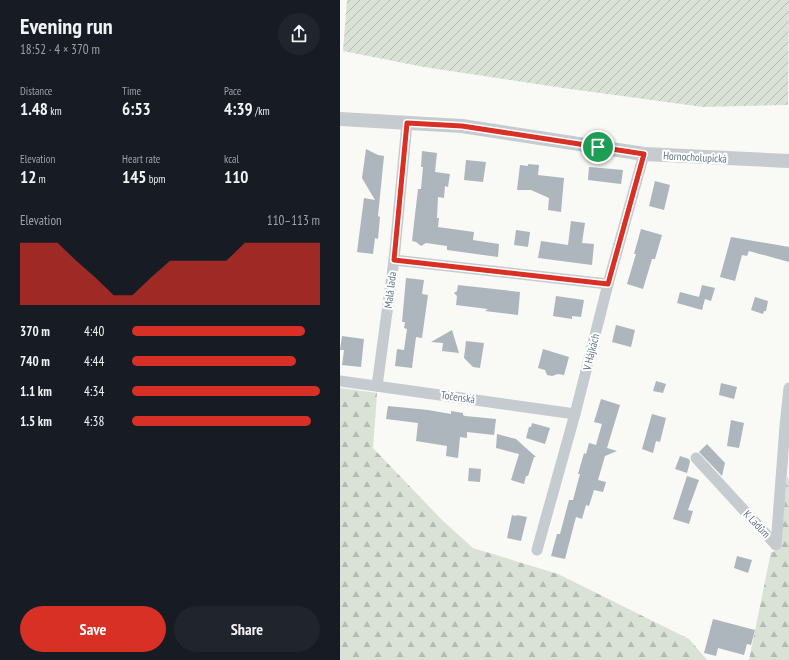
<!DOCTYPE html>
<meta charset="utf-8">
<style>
body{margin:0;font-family:"PT Sans Narrow",sans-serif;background:#20242c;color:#f1f3f6;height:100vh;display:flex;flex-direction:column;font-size:15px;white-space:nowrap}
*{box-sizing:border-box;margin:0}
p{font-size:13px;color:#9ea1a6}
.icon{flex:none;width:22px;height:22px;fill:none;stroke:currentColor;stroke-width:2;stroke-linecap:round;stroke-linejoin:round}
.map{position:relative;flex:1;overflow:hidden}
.sheet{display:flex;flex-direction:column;background:#171b24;width:340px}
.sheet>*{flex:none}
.pin{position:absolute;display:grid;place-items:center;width:34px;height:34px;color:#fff;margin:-17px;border:2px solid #fff;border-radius:50%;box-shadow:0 1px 4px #0007}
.round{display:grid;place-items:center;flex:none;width:42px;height:42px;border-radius:21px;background:#20242c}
.summary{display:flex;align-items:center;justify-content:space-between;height:68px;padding:0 20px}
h1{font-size:22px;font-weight:800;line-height:30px}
.metrics{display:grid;grid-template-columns:repeat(3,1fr);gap:6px;height:68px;padding:4px 20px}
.metrics div{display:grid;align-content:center}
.metrics b{font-size:17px;font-weight:800}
.metrics small{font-size:11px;font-weight:400}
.metrics p{font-size:11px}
.chart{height:112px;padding:8px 20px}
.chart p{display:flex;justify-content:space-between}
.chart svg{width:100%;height:72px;margin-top:4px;fill:#d93025;opacity:.7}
.primary-button{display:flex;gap:8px;margin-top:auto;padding:8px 20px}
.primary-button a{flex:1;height:46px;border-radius:24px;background:#d93025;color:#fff;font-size:16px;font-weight:800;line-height:46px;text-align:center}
.primary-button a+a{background:#20242c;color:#f1f3f6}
ul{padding:0 20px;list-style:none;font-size:13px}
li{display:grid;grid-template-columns:64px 48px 1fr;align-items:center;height:30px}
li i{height:10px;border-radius:5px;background:#d93025}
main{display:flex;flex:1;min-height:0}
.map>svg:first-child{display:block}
</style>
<main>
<section class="sheet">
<div class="summary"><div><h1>Evening run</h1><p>18:52 · 4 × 370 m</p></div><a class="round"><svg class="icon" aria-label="share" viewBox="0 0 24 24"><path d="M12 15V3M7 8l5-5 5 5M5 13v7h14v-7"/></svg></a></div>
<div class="metrics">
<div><p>Distance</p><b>1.48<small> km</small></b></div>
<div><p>Time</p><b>6:53</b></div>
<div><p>Pace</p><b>4:39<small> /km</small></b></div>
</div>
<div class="metrics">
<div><p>Elevation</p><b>12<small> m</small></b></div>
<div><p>Heart rate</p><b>145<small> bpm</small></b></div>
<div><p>kcal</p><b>110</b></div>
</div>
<div class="chart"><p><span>Elevation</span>110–113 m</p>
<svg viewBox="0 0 160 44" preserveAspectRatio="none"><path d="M0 44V6L10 6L20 6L30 17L40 27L50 38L60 38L70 27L80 17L90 17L100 17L110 17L120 6L130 6L140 6L150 6L160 6V44z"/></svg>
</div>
<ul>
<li><b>370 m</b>4:40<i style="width:92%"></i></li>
<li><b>740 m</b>4:44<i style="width:87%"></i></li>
<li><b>1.1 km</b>4:34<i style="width:100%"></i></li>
<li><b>1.5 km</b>4:38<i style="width:95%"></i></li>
</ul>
<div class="primary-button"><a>Save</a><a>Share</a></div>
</section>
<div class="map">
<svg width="449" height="660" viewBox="0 0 449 660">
<defs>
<pattern id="forest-firs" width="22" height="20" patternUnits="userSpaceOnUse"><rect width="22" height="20" fill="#dae1d7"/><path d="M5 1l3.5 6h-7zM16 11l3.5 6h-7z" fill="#b4bbb4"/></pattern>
<pattern id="garden-furrows" width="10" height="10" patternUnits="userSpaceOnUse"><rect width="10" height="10" fill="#dae1d7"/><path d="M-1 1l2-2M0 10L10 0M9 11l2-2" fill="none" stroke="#b4bbb4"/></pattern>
</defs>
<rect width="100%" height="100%" fill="#f9f9f6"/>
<!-- forest -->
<g fill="url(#forest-firs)">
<path d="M0 388 37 393 33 448 102 520 133 548 218 574 349 639 367 660H0Z"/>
<path d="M447 477 449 479V660H409L431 552 440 550Z"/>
</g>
<!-- garden -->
<path fill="url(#garden-furrows)" d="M7 0H449L448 105 363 107 223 88 84 67 3 51Z"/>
<!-- building -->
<g fill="#acb6bc">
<path d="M26 149 38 155 44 156 38 216 40 217 38 239 35 238 33 254 17 252 24 198 35 200 22 178Z"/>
<path d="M82 151 97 153 95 172 110 174 108 187 105 186 104 198 98 197 97 218H99L98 227 134 232 133 240 159 244 158 257 107 250V246L86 243 81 246 76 242 72 241 78 189H81L83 167H81Z"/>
<path d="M126 160 146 162 143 182 124 180Z"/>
<path d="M188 164 199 165 198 175 224 178 221 212 208 210 209 198 191 190H177L180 165 188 166Z"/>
<path d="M249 167 283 170 281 184 248 180Z"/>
<path d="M315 181 330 185 324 210 309 206Z"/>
<path d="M231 221 245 223 242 243 254 244 252 265 198 258 201 241 228 245Z"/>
<path d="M301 229 322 235 315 259H312L303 289 287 284 296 254H294Z"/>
<path d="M176 230 190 232 188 247 174 245Z"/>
<path d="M391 237 449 247V262L409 251 407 256 402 255 395 281 380 277Z"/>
<path d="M66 278 84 280 82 294 88 295 82 338 76 337 72 368 55 366 57 349 64 350 67 329 64 328 65 322H62Z"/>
<path d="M118 285 180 292 178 315 145 311 148 309 116 305 117 296 114 293 117 291Z"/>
<path d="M362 285 375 288 371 301 365 299 362 310 337 303 340 292 359 297Z"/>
<path d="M216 296 244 300 241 317 232 316V319L213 316Z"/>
<path d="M415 297 428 301 426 311H424L423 314 411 310Z"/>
<path d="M276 325 295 330 291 347 272 342Z"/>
<path d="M112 330 119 353 102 351 103 343 91 342Z"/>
<path d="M2 336 24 339 21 367 2 365 4 350H0Z"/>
<path d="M126 341 144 343 140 368 133 367 124 358Z"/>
<path d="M203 349 229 357 224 375 218 374 212 376 207 375 205 370 198 368Z"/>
<path d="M316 381 326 384 323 393 313 391Z"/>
<path d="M381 383 397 387 394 399 379 395Z"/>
<path d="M261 399 280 405 267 448 277 451 265 456 258 480 266 482 263 492 254 490 249 506 246 505 242 519 236 517 225 559 211 556 217 534H220L229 500H233L240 474H238L244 453 246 454 249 443 256 445 262 424 254 422Z"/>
<path d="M48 406 88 410 111 414V411L123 413V415L125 416 156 419 154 435 127 432V438L120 437 118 458 106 456 107 446 76 441 78 423 46 419Z"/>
<path d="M312 414 326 418 320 442 316 441 313 453 302 449Z"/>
<path d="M391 420 404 423 399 448 387 446Z"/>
<path d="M192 423 210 428 205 444 186 438 189 427H191Z"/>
<path d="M157 434 176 439 196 457H194L188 476H186L184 484 171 480 179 454 156 448Z"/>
<path d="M367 444 385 463 382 476 359 452Z"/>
<path d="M340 456 349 459 350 462 347 473 335 469Z"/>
<path d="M129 468 141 469 140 482 128 481Z"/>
<path d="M347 476 359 480 348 510 353 511 349 524 333 519Z"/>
<path d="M172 515 176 516 177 515 187 517 181 541 167 538Z"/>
<path d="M397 556 412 560 408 573 394 568Z"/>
<path d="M373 619 415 630 411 645 407 644 404 655 378 648 376 656 364 653Z"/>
</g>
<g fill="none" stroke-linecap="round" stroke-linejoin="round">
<!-- minor -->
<g stroke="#c6cbcf" stroke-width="11">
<path d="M54 260 268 284"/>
<path d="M0 381 235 414"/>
<path d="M37 386 54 260 67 123"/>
<path d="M356 458 436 545"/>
<path d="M436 545 445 426 449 388"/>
<path d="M197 550 235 414 268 284 304 154"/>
</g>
<!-- tertiary -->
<path stroke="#c6cbcf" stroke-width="14" d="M0 119 122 126 304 154 449 161"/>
</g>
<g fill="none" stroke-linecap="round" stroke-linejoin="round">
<defs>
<path id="route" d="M67 123 122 126 304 154 268 284 54 260Z"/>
</defs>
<!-- route casing -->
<use href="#route" stroke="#fff" stroke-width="8"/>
<!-- route -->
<use href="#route" stroke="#d93025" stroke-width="5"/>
</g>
<g text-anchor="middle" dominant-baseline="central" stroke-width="4" stroke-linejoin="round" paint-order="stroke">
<!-- street labels -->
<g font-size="11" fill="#617584" stroke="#fff">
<text transform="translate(355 157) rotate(3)">Hornocholupická</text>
<text transform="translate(50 290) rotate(-83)">Malá lada</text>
<text transform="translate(251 352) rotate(-76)">V Hájkách</text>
<text transform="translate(118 397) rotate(8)">Točenská</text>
<text transform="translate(417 524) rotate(47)">K Ladům</text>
</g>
</g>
</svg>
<div class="pin" style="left:258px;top:147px;background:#1e9e55"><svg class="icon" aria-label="arrive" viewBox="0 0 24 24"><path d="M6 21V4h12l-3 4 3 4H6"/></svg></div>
</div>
</main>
